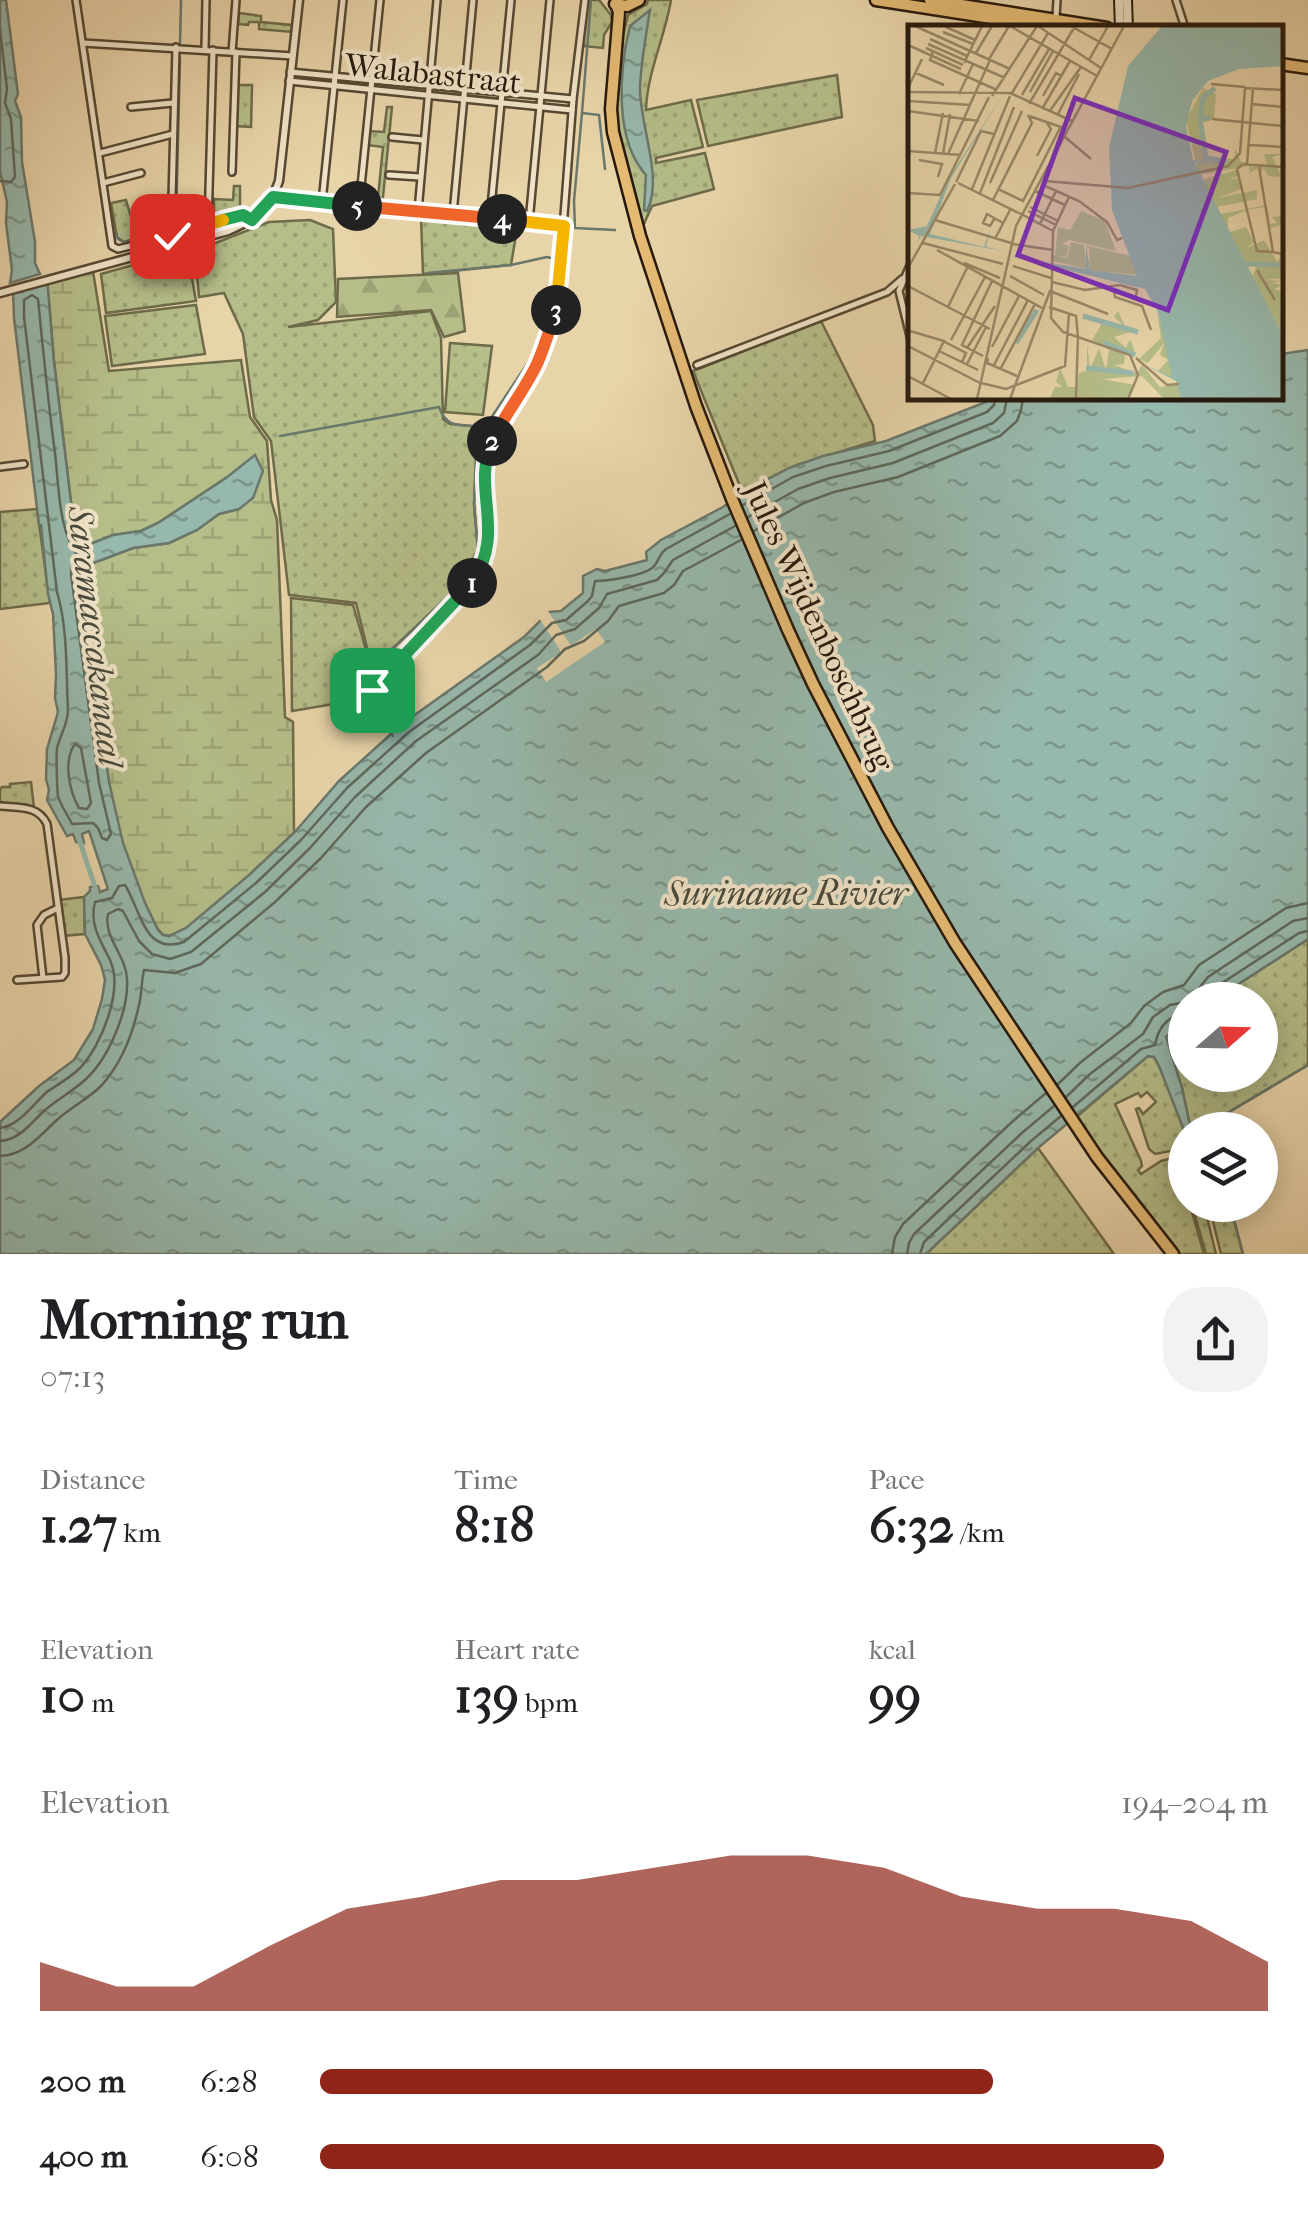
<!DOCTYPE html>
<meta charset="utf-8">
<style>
body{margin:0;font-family:"IM FELL French Canon",serif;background:#f2f2f2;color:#202124;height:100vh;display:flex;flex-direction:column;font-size:38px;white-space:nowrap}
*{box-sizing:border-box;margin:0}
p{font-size:32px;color:#757577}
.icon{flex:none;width:55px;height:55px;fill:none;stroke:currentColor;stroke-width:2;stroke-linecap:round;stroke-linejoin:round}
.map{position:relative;height:1254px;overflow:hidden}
.details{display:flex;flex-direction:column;background:#fff;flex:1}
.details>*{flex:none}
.needle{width:65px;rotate:70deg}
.buttons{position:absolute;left:1168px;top:982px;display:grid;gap:20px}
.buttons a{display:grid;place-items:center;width:110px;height:110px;border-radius:50%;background:#fff;box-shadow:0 5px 25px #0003;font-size:50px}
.pin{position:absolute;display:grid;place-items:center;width:85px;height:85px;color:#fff;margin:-42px;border-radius:20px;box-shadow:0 5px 15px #0006}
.km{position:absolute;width:50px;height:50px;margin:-25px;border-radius:50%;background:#222;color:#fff;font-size:28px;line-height:50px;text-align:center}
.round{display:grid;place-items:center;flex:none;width:105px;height:105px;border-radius:40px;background:#f2f2f2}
.summary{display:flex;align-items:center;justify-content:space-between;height:170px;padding:0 40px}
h1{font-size:55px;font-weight:700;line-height:75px}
.figures{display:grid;grid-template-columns:repeat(3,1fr);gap:15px;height:170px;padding:10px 40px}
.figures div{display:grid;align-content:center}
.figures b{font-size:50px;font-weight:700}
.figures small{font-size:28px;font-weight:400}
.figures p{font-size:28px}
.chart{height:280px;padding:20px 40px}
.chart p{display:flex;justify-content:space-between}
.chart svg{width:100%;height:180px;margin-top:10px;fill:#8f2418;opacity:.7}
ul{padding:0 40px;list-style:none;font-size:32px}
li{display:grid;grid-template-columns:160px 120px 1fr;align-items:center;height:75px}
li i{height:25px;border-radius:12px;background:#8f2418}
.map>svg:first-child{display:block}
</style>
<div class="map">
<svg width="1308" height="1254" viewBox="0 0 1308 1254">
<defs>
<pattern id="grass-dots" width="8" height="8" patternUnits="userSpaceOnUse" patternTransform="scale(2.5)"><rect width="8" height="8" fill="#b5bd89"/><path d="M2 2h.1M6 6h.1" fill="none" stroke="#9ca275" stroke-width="1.8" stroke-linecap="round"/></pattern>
<pattern id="forest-firs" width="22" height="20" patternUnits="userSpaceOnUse" patternTransform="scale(2.5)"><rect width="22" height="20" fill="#b5bd89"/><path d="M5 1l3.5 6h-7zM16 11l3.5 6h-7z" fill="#9ca275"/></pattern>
<pattern id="wetland-marsh" width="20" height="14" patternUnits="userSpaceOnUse" patternTransform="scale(2.5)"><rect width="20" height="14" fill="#b5bd89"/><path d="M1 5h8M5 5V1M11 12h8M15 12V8" fill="none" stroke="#9ca275"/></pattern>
<pattern id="water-ripples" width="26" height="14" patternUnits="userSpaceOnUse" patternTransform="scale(2.5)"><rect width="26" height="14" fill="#97b8ac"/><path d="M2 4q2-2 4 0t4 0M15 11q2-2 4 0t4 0" fill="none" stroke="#7b958a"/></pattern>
</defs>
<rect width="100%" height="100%" fill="#e8d4a9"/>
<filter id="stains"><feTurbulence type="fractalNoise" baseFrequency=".002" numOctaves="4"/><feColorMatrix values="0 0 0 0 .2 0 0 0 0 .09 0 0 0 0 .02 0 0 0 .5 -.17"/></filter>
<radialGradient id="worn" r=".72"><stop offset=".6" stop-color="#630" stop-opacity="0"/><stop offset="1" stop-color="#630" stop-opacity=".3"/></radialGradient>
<!-- grass -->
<g fill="url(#grass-dots)" stroke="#6e6b4a" stroke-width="2.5">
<path d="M587 0H599L611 15 612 22 604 35 603 48 582 46Z"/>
<path d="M648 0H671C665 37 647 73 646 110L691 100 703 147 656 158V163L705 153 714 189 652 206 643 226C633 196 622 165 617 134 610 96 618 52 628 15L647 4Z"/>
<path d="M239 13 261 16V22L292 25V32L259 29V22H249L248 25 238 24Z"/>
<path d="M837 75 842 117 708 146 697 100Z"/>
<path d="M237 85H252L251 127 235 126Z"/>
<path d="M387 107H392L382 207H377L383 147 367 145 369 131 384 132Z"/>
<path d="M234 186H240V208L214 216V199L233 200Z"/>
<path d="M126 200 137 238 124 242 117 237 111 203Z"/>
<path d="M416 213 518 223 511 265 423 274 421 218Z"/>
<path d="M310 220 333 229 336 302 318 320 288 327 431 311 441 338 443 419 450 424 485 427 477 439 474 504 478 550 458 587 372 668 356 603 289 595 271 441 254 417 243 334 224 293 199 297 195 251 269 222Z"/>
<path d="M187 250 196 301 106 313 101 274Z"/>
<path d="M196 305 205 354 112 366 105 316Z"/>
<path d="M821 321 873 425 875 441 797 465 742 491 693 371Z"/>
<path d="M450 343 492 346 483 415 445 412Z"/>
<path d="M37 509 50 603 0 609V512Z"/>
<path d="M291 598 353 605 369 660 358 700 292 711Z"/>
<path d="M31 782 34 808 5 804 0 801V790L2 787H10V784Z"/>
<path d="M84 897 85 934 63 936 58 900Z"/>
<path d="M1308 939V1065L1219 1118 1213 1122 1211 1130H1191L1182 1088 1165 1036 1185 1021V1075H1260V1000H1214Z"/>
<path d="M1148 1056 1154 1057C1167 1078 1181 1107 1185 1131 1187 1147 1185 1164 1185 1180L1176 1154 1170 1151 1155 1154 1149 1149 1136 1109 1139 1108 1143 1114 1156 1102 1147 1092 1141 1097 1138 1093 1115 1104 1141 1161 1142 1166 1138 1170 1141 1174 1161 1161 1173 1158C1183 1170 1185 1189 1185 1205H1190L1204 1254H1180L1173 1244H1170L1074 1119Z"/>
<path d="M1038 1148 1114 1254H926Z"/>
<path d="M1192 1205H1204L1216 1254H1206Z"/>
<path d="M1209 1205H1230L1243 1254H1221Z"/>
</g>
<!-- forest -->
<path fill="url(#forest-firs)" stroke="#6e6b4a" stroke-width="2.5" d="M458 273 465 331 444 337 431 310 337 317 338 279Z"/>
<!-- wetland -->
<path fill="url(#wetland-marsh)" stroke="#6e6b4a" stroke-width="2.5" d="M92 265 109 371 241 360 250 417 267 441 271 500 277 520 285 717 293 722 294 833C276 850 190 934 171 936 159 937 156 925 151 916 112 841 104 753 94 671 90 638 84 605 81 572L93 563 133 548 169 543 197 530 219 514 239 509 226 478 158 523 141 531 113 535 83 547 73 519 54 362 47 278Z"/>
<!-- water -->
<g fill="url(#water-ripples)" stroke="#6a786c" stroke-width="2.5">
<path d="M0 0H6L18 94 15 101 21 117 22 162 35 242V263L40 274 10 283 12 270 6 223 7 202 0 171Z"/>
<path d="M650 10C646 35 641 62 640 87 639 124 664 178 647 211L644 210 646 175C614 140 619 70 630 26Z"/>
<path d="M47 278 54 362 73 519 83 547 113 535 141 531 158 523 226 478 255 455 263 471 253 498 239 509 219 514 197 530 169 543 133 548 93 563 81 572 87 630 109 782 123 843 145 903 158 930 163 935 169 936 186 928 249 875 294 833 339 781 402 724 524 637 549 612 561 611 583 593V576L597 569 605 571 647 560 646 552 661 540 723 507 744 492 789 468 823 456 886 441 996 398H1280L1281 354 1308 350V939L1214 1000H1185V1021L1166 1037 1182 1088 1191 1130H1185V1133L1159 1066 1154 1057 1148 1056 1038 1148 926 1254H0V1122L39 1086 74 1060 93 1029 102 999 105 980 101 965 85 934 84 897 90 891V887L98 886 100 892 108 889 89 831 82 834 84 843 76 842 73 834 67 836 47 800 49 790 46 779 47 749 58 712 55 698 56 674 53 614 48 594 41 525H39L14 318 13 291Z"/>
</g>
<!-- pier -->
<path fill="#e8d4a9" d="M546 608 570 644H573L596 629 605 642 546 682 537 668 560 653V650L537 615Z"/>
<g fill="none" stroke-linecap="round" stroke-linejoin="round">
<!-- shore -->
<g stroke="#5e685c" stroke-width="2.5">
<path d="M0 30 7 89 5 103 11 119 15 177 11 182 0 181"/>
<path d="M32 295 38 299C43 350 48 402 55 453 59 486 58 531 79 558L72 568 71 574 99 783 111 834 107 840 102 838 98 828 93 823 72 824C68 816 60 804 58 796 57 787 56 756 57 748 60 735 68 724 68 710 66 672 68 629 57 592L24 317V300Z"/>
<path d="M743 505 793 477 826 466 889 451 987 412 994 405 995 398"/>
<path d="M748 517 798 489 830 478 893 463 993 423 1004 413 1007 398"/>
<path d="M754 531 804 503 834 492 898 477 1000 436 1017 421 1021 410 1023 398"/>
<path d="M75 744 81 748 91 803 87 809 79 808C69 791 63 760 75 744Z"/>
<path d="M1197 1000 1200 987 1208 977 1293 921 1308 918"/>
<path d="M1210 1000 1211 993 1216 987 1299 933 1308 931"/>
<path d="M1058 1084 1081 1062 1131 1023 1144 1006 1163 992 1184 985 1199 965 1286 908 1308 903"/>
<path d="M1066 1097 1090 1074 1143 1034 1153 1017 1170 1005 1185 1002"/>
<path d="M1073 1107 1141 1049 1155 1045C1158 1029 1166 1016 1185 1014"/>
<path d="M0 1128C19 1126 34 1103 48 1091 59 1084 71 1077 80 1068 101 1046 124 990 110 960 101 941 89 925 95 902L112 898 119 886 125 885C141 910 144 956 184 942L256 883 301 840 347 788 409 732 530 645 552 623 566 620 588 601 592 596 595 581C607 581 642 576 652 568 659 563 658 555 666 549L730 514"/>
<path d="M0 1141C19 1140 30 1124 44 1111 57 1099 74 1091 87 1078 109 1057 129 1010 127 979 126 955 103 937 108 914L118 909 123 911 139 941 152 954 170 959 191 952 265 892 310 848 355 797 416 741 538 655 556 635 575 629 599 608 607 594 657 580 664 573 673 560 735 526"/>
<path d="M0 1156C26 1155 40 1135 58 1119 71 1107 88 1099 101 1086 120 1065 132 1036 138 1009 142 996 141 983 144 970L175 973 201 964 275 902 321 858 366 807 426 753 547 667 565 649 584 641 608 621 619 606 664 593 674 585 683 571 741 540"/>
<path d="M892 1254 895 1237 903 1224 1013 1121 1046 1093"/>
<path d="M907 1254 909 1243 914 1234 1023 1132 1054 1106"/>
<path d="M920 1254 924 1242 1031 1141 1061 1116"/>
</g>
<!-- stream -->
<g stroke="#6a786c" stroke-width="2.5">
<path d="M180 44 181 0"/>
<path d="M582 113 591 0"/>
<path d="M605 169 599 115 582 113 574 201 575 228 615 230"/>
<path d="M176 222 180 58"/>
<path d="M115 233 118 239 125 243 139 239"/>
<path d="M428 273 510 265"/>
<path d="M280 436 439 407C447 431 464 424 485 427"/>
<path d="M393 736 367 703 361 686 372 668 458 587 478 550 474 504 477 439 529 361 539 340 555 259 547 257 511 265"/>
<path d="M1211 1130 1213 1122 1219 1118 1308 1065"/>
<path d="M1230 1205 1243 1254"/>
</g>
<!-- canal -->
<path stroke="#97b8ac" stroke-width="5" d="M79 839 96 890"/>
<defs>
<g id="minor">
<path d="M76 0 112 246 118 249 171 236 243 215 251 220"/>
<path d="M1176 0 1185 28"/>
<path d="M1056 17 1057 0"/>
<path d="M83 43 293 56"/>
<path d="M205 49 206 0"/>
<path d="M232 52 236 0"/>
<path d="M290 72 573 99"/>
<path d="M289 81 572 110"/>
<path d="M131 107 173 103"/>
<path d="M392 137 423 140"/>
<path d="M100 153 173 134"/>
<path d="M232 172 236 52"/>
<path d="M389 175 420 177"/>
<path d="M103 183 141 173"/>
<path d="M273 197 564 226"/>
<path d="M322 202 343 0"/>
<path d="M359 206 380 0"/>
<path d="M418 211 437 0"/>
<path d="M453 214 473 0"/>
<path d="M490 217 511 0"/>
<path d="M529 222 550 0"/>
<path d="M208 225 213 50"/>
<path d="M171 236 176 47"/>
<path d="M911 263 899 291 911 340"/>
<path d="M697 365 887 292 902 279"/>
<path d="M0 467 24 464"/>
<path d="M403 724 372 688 471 585 481 570 487 554 490 538 485 473 489 448 501 423 535 367 546 342 557 306 573 99 585 0"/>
<path d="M0 806C19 808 38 805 47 824L65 958V973L62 977 17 980"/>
<path d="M43 978 37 925 44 915 58 908"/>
</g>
<path id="tertiary" d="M0 293 228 231C254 220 270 208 279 181L299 0"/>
<g id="secondary">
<path d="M1119 0 1120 28"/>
<path d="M1127 0 1128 28"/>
</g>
<g id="primary">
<path d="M876 0 1055 28"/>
<path d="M930 0 1107 28"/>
<path d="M615 4 627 6 639 0"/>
<path d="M616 4 619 12 611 109 613 132 640 236 696 406 732 499 788 630 813 684 888 828 955 943 1097 1157 1173 1254"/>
<path d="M1280 64 1308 68"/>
</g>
</defs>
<!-- minor casing -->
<use href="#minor" stroke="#564833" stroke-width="10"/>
<!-- tertiary casing -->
<use href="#tertiary" stroke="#564833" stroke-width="11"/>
<!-- secondary casing -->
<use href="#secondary" stroke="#26190c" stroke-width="12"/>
<!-- primary casing -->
<use href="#primary" stroke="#26190c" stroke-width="15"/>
<!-- minor -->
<use href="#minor" stroke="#f0e3c7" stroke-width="5"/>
<!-- tertiary -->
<use href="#tertiary" stroke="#f0e3c7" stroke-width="6"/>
<!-- secondary -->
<use href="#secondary" stroke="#f0e3c7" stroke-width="8"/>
<!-- primary -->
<use href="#primary" stroke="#e4ba74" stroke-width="10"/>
</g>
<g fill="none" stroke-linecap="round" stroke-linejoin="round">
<defs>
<path id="split-1" d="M372 690 472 583"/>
<path id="split-2" d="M472 583C507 531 471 491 492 441"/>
<path id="split-3" d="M492 441C505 414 524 391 537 364 545 346 550 328 556 310"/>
<path id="split-4" d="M502 219 564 226 556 310"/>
<path id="split-5" d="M357 206 502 219"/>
<path id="split-6" d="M223 220 243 215 252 220 273 197 357 206"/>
<path id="split-7" d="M172 236 223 220"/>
</defs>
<!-- split-1 casing -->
<use href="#split-1" stroke="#fff" stroke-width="20"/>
<!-- split-2 casing -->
<use href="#split-2" stroke="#fff" stroke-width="20"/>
<!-- split-3 casing -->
<use href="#split-3" stroke="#fff" stroke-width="20"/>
<!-- split-4 casing -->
<use href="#split-4" stroke="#fff" stroke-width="20"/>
<!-- split-5 casing -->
<use href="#split-5" stroke="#fff" stroke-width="20"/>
<!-- split-6 casing -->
<use href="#split-6" stroke="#fff" stroke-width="20"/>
<!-- split-7 casing -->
<use href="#split-7" stroke="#fff" stroke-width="20"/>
<!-- split-1 -->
<use href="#split-1" stroke="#22a559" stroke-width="12"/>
<!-- split-2 -->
<use href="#split-2" stroke="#22a559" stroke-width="12"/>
<!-- split-3 -->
<use href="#split-3" stroke="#f0652b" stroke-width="12"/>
<!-- split-4 -->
<use href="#split-4" stroke="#f5b400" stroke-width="12"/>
<!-- split-5 -->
<use href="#split-5" stroke="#f0652b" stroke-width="12"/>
<!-- split-6 -->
<use href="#split-6" stroke="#22a559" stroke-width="12"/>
<!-- split-7 -->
<use href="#split-7" stroke="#f5b400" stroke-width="12"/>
</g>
<g text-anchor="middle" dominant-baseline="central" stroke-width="8" stroke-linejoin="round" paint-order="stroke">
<!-- street labels -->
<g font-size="32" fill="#26190c" stroke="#f0e3c7">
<text transform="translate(433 74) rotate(6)">Walabastraat</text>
<text transform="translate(819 626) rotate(65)">Jules Wijdenboschbrug</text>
</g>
<!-- water labels -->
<g font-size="35" font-style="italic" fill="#48493c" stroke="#f0e3c7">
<text transform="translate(95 636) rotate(83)">Saramaccakanaal</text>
<text x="786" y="893">Suriname Rivier</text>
</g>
</g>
<!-- overview -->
<g transform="translate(908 25)">
<rect width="375" height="375" fill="#e8d4a9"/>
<path d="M295 63 308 69 306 94 291 99 298 133 327 134V123L333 137 359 140 356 129H375L364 132 374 152 360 151 355 142 354 149 352 142 342 148 341 141 291 150 278 95ZM329 145 330 151 319 155 331 153 333 164 310 173 349 165V174L304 183 293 155ZM359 180 362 199 369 198 364 192 375 191V200L361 203 357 182 339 185 320 193V208L338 202 346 217 337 224 356 215 369 237 375 229V253L356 255 375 256 364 258 375 260 366 264 375 267V311L344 252 349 240 332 237 308 190ZM173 186 197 196 208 226 161 215 154 219 161 221 158 232 147 230 150 202 162 205ZM210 286 217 301 231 305 206 312 218 323 221 316H223L228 330 217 329 216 339 206 340 229 348 234 340 252 362 269 360 273 374H256L234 351 194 354 227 360 220 374 142 373 147 362H155L148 357 152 343 160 362H169L171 348 179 346V319L182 344 191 323 198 345 201 325 184 315 195 297 216 301 206 292ZM249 287 262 331 264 353 250 346 260 335 252 330 256 318 240 338 231 334 253 313Z" fill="#b5bd89"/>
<path d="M163 217 223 231 230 250 182 245 181 223 176 220 179 244 145 236V230L159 233Z" fill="#b5bd89"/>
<path d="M254 1H375V41L331 44 300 56 284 76 278 101 285 135 322 139 287 138 375 311V374H273L268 356 237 340 264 352 250 287 237 264 101 231 178 244V219L182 245 229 251 204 185 201 123 220 41ZM94 71 43 153 22 209 76 222 82 204 78 222 100 227 13 211 9 218 11 211 0 205 19 201 40 154Z" fill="#97b8ac"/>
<path fill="none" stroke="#97b8ac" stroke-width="5" d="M297 54 307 1M292 93 298 133 319 136M302 93H292L295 73 307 63M334 239 375 240M175 291 230 307M108 318 129 285M196 318 227 330M178 343 225 348"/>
<path fill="none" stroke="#9a896a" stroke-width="2.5" d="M7 1 102 44M102 1 189 51M130 1 193 43M163 1 204 24M38 2 67 15M35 7 65 19M22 14 59 31M20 19 97 53M0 20 53 44M18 23 55 40M25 26 22 35 89 65M68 28 84 1M81 34 101 1M181 35 200 1M56 38 74 1M8 48 36 60M303 59 337 62M0 63 14 34M0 67 102 68 164 96M122 67 145 26M104 68 140 8M51 69 65 39M114 70 141 24M84 71 129 1M135 71 148 48 153 51M0 76 63 80M121 79 167 1M344 79 375 82M134 84 162 36M0 86 71 96M141 87 173 42M150 89 171 49M121 91 156 103M304 94 375 101M157 112 183 134M340 120 375 122M0 126 53 130M27 128 35 88M35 129 42 89M40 129 82 35M129 131 143 104 139 98M11 135 34 139 30 152M335 139 329 144 349 226 365 227M336 139 375 142M339 139 345 63M351 142 365 227 375 229M137 156 220 163 320 141 332 128 337 63 375 65M48 157 73 106 86 109M50 158 113 189M82 158 114 86M135 160 171 176 199 197 209 215 214 213M64 164 102 71M90 164 115 176 153 101M127 166 157 180M0 168 32 170 81 72M72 168 106 82M85 175 124 98 120 90M122 182 150 196M120 186 148 200M115 190 145 206M87 193 82 201 75 198 79 189 95 198M27 195 103 218M132 199 148 166M145 206 143 293 155 307 222 330 230 350 220 374M145 206 161 172M87 214 102 185M15 218 95 239M105 219 145 225M29 225 134 283M56 238 92 253M105 241 143 253M0 243 47 159M349 245 367 275M102 251 136 270M144 257 177 265 212 260 229 265 228 271M0 261 82 304M206 266 207 272 234 281 243 305M40 282 59 243M141 282 168 291 170 312M2 306 36 316 15 358M43 315 77 252M37 317 58 328 54 337M0 321 72 358M84 322 111 271M59 323 87 281M31 326 70 345M75 331 54 320 84 256M80 333 79 338 109 351M228 333 259 360 271 359M59 339 78 302M86 340 120 275M93 343 127 279M0 351 43 374M73 358 98 364 157 341 161 288M168 373 170 311M69 374 108 201 216 1M102 374 142 266 200 289"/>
<path fill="#7b2cbf" fill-opacity="0.15" stroke="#7b2cbf" stroke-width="5" d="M167 73 318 127 260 285 110 230Z"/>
<rect width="375" height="375" fill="none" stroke="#26190c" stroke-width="5"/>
</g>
<rect width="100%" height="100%" filter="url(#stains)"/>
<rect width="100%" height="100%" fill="url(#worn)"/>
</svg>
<div class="buttons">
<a><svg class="needle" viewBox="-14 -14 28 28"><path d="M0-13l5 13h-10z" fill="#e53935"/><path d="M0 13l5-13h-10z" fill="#757577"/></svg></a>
<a><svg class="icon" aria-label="layers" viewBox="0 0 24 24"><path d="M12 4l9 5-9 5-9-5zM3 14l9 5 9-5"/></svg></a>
</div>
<div class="pin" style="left:372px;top:690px;background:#1e9e55"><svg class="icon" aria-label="arrive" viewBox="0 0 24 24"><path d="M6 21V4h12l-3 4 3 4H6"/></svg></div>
<div class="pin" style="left:172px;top:236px;background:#d93025"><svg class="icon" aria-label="check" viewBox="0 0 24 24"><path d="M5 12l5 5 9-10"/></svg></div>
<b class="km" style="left:472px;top:583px">1</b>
<b class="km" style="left:492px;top:441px">2</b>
<b class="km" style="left:556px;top:310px">3</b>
<b class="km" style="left:502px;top:219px">4</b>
<b class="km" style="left:357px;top:206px">5</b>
</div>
<section class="details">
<div class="summary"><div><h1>Morning run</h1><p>07:13</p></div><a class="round"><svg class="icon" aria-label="share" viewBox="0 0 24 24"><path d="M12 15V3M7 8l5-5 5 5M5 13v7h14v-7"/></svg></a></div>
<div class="figures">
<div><p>Distance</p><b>1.27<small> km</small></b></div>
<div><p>Time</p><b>8:18</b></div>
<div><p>Pace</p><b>6:32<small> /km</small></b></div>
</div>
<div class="figures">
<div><p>Elevation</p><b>10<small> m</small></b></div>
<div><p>Heart rate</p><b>139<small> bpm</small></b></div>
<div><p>kcal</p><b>99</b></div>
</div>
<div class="chart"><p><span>Elevation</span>194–204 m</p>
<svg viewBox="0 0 160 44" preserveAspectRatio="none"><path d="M0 44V32L10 38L20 38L30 28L40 19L50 16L60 12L70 12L80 9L90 6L100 6L110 9L120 16L130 19L140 19L150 22L160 32V44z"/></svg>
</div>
<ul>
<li><b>200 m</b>6:28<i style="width:71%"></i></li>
<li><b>400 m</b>6:08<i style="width:89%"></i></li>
</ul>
</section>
